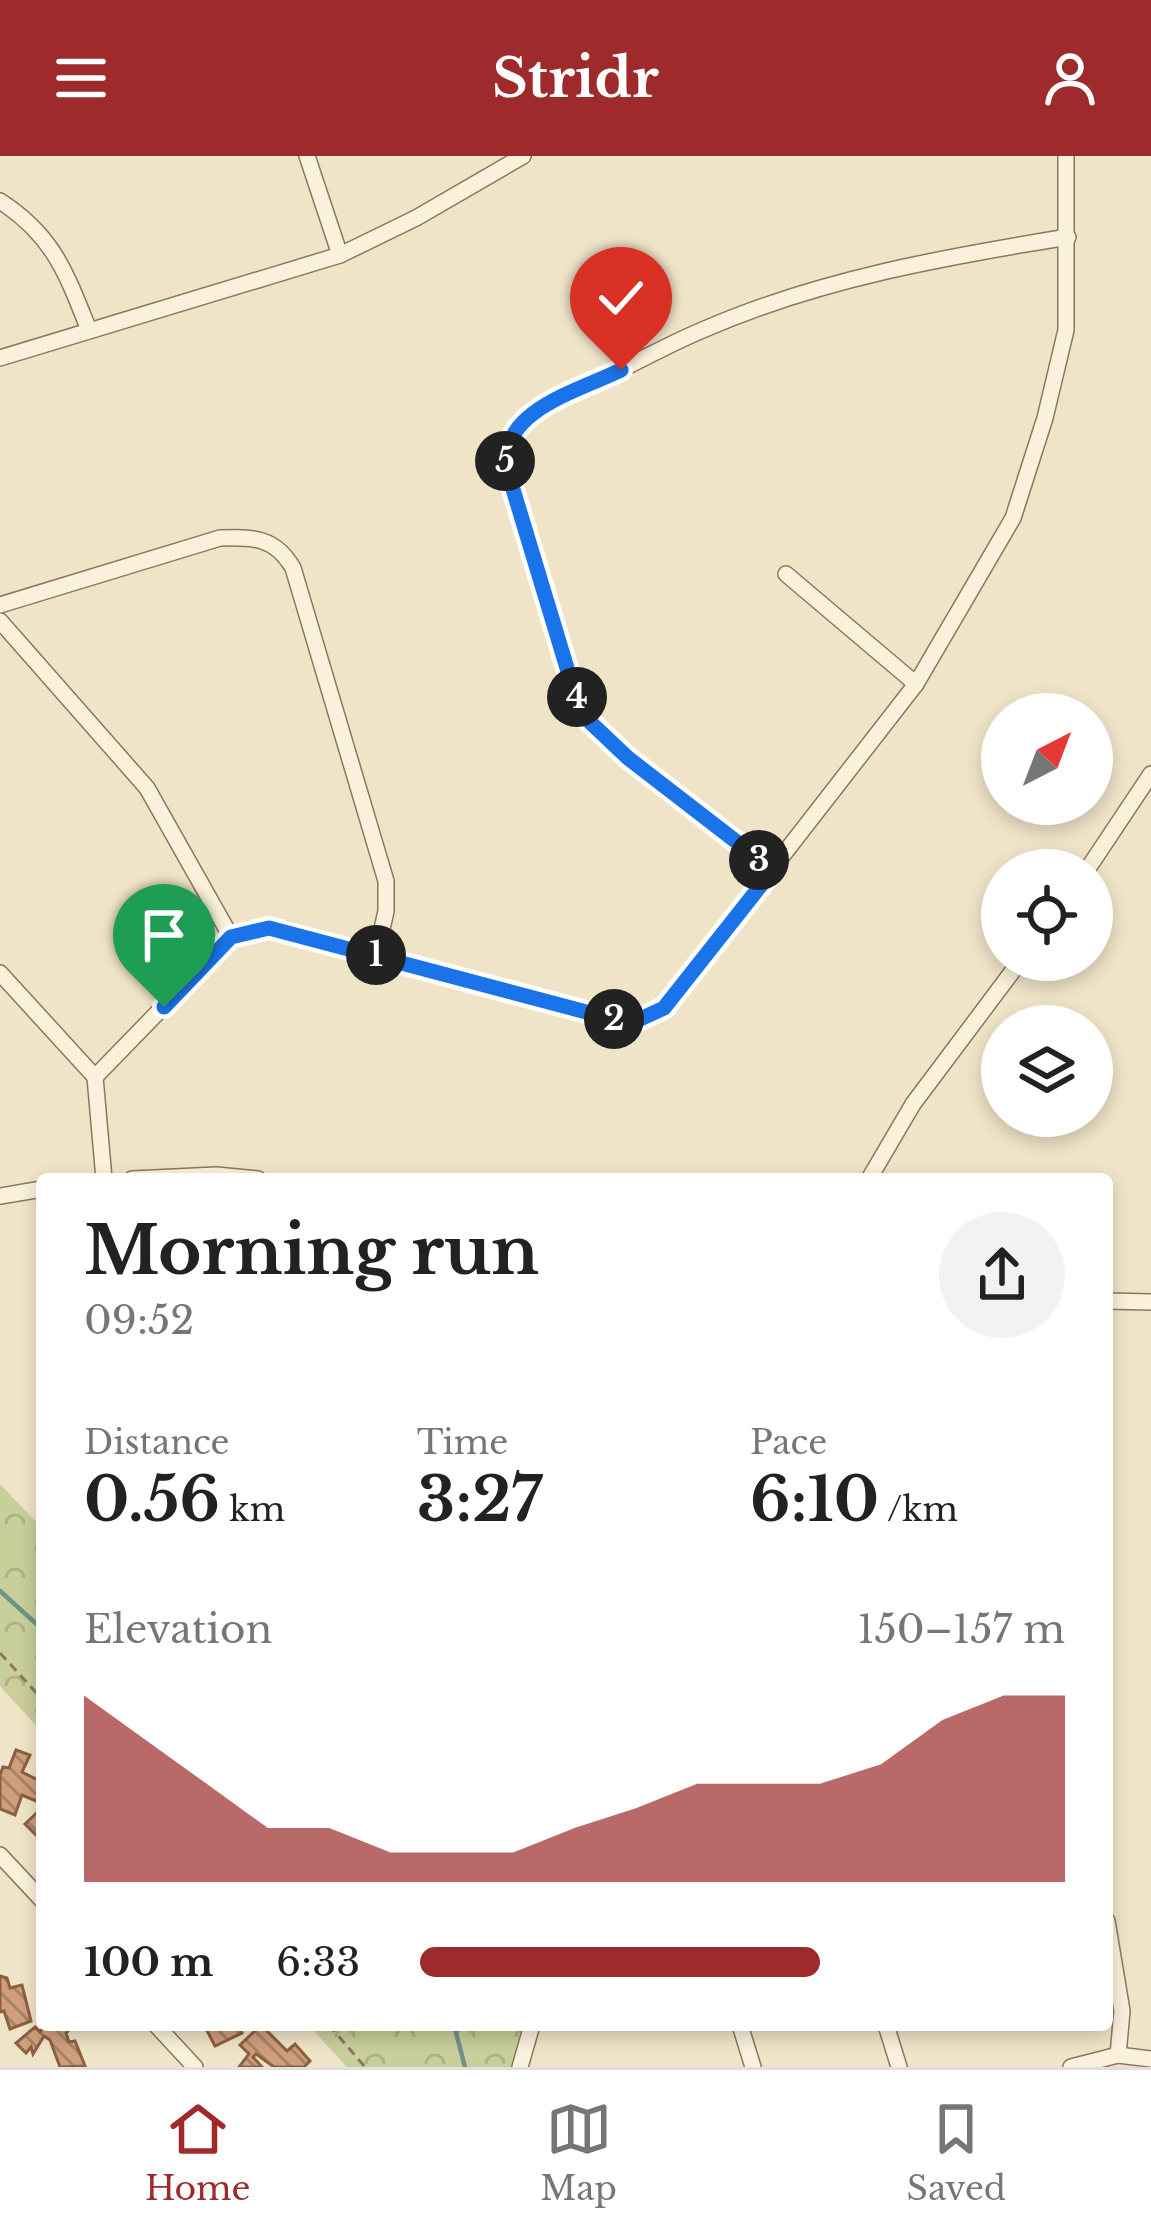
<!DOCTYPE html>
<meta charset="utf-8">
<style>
body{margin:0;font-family:"Libre Baskerville",serif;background:#f2f2f2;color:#222;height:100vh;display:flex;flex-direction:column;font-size:45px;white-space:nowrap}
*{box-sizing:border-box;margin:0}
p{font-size:39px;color:#767676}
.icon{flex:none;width:66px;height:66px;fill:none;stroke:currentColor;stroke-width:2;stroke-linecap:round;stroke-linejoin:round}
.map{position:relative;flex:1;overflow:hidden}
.panel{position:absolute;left:36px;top:1017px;width:1077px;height:858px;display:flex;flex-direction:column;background:#fff;border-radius:12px;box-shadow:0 6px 18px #0003}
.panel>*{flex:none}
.needle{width:78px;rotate:42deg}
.buttons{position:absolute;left:981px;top:537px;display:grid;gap:24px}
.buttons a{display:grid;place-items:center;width:132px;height:132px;border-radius:50%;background:#fff;box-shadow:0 6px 18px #0003;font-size:60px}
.pin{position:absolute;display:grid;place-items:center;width:102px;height:102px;color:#fff;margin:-123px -51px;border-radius:50% 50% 50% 0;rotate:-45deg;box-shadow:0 0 12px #0007}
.pin .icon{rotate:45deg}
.km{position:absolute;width:60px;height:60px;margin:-30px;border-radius:50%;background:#222;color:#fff;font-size:33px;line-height:60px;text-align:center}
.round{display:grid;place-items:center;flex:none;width:126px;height:126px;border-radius:63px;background:#f2f2f2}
.head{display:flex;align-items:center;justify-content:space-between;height:204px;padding:0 48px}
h1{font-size:66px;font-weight:800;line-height:90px}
.figures{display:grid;grid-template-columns:repeat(3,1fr);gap:18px;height:204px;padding:12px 48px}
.figures div{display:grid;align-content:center}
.figures b{font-size:60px;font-weight:800}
.figures small{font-size:33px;font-weight:400}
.figures p{font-size:33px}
.chart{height:336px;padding:24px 48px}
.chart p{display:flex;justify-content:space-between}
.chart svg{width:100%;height:216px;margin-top:12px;fill:#9e2a2b;opacity:.7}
ul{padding:0 48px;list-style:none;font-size:39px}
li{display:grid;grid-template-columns:192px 144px 1fr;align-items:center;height:90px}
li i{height:30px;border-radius:15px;background:#9e2a2b}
header{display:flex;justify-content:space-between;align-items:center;height:156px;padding:0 48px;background:#9e2a2b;color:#fff;font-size:54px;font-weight:800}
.tabs{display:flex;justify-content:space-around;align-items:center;height:168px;border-top:3px solid #e0e0e0;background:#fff;font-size:33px;color:#767676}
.tabs a{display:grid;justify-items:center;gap:6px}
.tabs .on{color:#9e2a2b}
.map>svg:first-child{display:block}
</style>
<header><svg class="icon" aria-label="menu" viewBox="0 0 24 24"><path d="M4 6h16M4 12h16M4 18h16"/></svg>Stridr<svg class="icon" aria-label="person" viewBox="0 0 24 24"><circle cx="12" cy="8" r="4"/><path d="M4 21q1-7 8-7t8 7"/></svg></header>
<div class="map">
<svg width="1151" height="1911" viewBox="0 0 1151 1911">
<defs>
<pattern id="park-crowns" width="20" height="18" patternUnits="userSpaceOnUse" patternTransform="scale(3)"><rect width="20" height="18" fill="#c9cf9b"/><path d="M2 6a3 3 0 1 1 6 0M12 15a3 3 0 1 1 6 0" fill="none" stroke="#aeb285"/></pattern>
<pattern id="building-back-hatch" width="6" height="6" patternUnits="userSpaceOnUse" patternTransform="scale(3)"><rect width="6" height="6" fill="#cf9f7d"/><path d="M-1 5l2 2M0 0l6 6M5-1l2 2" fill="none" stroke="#a98266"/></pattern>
</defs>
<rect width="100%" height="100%" fill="#f0e4c8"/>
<!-- park -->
<g fill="url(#park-crowns)">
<path d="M0 1328 42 1372V1576L0 1530Z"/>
<path d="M308 1869H523L531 1877 527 1911H347Z"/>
</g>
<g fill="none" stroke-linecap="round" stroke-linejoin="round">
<!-- stream -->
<g stroke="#6f938a" stroke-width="4.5">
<path d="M0 1435 42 1473"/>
<path d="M454 1869 465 1911"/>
</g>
</g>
<!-- building -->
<g fill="url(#building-back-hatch)" stroke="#8d5f41" stroke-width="3">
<path d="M16 1594 30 1599 22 1616 42 1626V1633L36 1645 22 1639 15 1659 0 1653V1619L3 1611 9 1612Z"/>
<path d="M42 1652V1685L25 1668Z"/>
<path d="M0 1820 7 1822 10 1832 22 1829 31 1865 10 1873 4 1855 0 1856Z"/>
<path d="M45 1869H74L66 1877 69 1886 75 1885 85 1910 60 1911 50 1884 44 1880 33 1898 31 1891 26 1897 16 1887 35 1871 40 1876Z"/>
<path d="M204 1869H238L242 1877 215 1890Z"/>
<path d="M261 1869 287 1895 295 1888 310 1905 304 1911H274L256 1898 253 1901 262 1911H239L249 1898 240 1889Z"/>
</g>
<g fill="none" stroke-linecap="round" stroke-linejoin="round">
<defs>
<g id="street">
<path d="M307 0 340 99"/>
<path d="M0 45C54 80 66 117 89 174"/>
<path d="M0 202 340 99 416 62 523 0"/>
<path d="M786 418 916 528"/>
<path d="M0 449 220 382C253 381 275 381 293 412L386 725V755L376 800"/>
<path d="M0 465 147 632 231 781"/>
<path d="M773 714C717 671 619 609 582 553L506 310C502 256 566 241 606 221 639 205 671 187 705 173 820 123 945 101 1068 81"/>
<path d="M1087 714 1151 618"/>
<path d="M0 817 95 921 104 1023"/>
<path d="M95 921 231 781 251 773H284L623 865 646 863 664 852 916 528 1013 362 1045 262 1066 174V0"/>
<path d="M132 1023 216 1019 258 1023"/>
<path d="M869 1023 913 948 1021 804"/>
<path d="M0 1040 42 1033"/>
<path d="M1107 1145 1151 1146"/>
<path d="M0 1699 42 1744"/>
<path d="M1107 1765 1122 1855 1118 1899"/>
<path d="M156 1869 195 1911"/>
<path d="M740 1869 753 1911"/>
<path d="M886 1869 899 1911"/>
<path d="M520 1911 532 1869"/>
<path d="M1071 1911 1118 1899 1151 1903"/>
</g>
</defs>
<!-- street casing -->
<use href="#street" stroke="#8d765c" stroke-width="18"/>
<!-- path -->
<g stroke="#8d765c" stroke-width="3" stroke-dasharray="9 6" stroke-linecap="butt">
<path d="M0 1497 42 1543"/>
<path d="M329 1869 365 1911"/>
</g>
<!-- street -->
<use href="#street" stroke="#faf1dc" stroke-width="15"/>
</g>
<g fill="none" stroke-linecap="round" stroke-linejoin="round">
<defs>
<path id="route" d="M164 851 231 781 269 772 609 862 636 865 664 852 773 714 628 602 590 566 573 532 506 310C502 254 578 235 621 214"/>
</defs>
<!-- route casing -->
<use href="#route" stroke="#fff" stroke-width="24"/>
<!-- route -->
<use href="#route" stroke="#1a73e8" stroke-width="15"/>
</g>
</svg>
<div class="buttons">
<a><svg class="needle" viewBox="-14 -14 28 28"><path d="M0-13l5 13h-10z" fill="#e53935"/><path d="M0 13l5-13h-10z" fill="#767676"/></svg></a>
<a><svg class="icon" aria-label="locate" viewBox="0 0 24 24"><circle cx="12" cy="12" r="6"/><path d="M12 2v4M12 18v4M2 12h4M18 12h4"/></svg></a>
<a><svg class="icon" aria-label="layers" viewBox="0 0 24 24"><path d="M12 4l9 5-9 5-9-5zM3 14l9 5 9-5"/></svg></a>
</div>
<div class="pin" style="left:164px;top:851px;background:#1e9e55"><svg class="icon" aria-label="arrive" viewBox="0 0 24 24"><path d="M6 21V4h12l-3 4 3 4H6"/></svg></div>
<div class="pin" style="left:621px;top:214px;background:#d93025"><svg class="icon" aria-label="check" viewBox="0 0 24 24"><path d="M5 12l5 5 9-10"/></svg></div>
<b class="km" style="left:376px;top:799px">1</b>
<b class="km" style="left:614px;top:863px">2</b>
<b class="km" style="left:759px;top:704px">3</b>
<b class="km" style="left:577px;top:541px">4</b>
<b class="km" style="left:505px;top:305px">5</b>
<section class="panel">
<div class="head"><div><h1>Morning run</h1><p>09:52</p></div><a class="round"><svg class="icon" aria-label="share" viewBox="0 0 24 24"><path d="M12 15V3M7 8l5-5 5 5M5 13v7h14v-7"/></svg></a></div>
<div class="figures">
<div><p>Distance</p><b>0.56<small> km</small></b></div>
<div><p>Time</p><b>3:27</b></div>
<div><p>Pace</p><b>6:10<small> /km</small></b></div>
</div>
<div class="chart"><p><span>Elevation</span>150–157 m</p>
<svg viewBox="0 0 160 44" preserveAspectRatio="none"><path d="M0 44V6L10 15L20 24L30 33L40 33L50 38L60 38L70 38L80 33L90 29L100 24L110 24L120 24L130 20L140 11L150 6L160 6V44z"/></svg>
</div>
<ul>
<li><b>100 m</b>6:33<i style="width:62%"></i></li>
</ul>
</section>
</div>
<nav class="tabs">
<a class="on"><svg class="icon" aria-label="home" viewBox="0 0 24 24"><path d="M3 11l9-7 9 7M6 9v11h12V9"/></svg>Home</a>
<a><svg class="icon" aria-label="map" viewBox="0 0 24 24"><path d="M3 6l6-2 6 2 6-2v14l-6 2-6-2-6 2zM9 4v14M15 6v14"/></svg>Map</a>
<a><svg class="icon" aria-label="saved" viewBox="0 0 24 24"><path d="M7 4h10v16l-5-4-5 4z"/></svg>Saved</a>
</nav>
